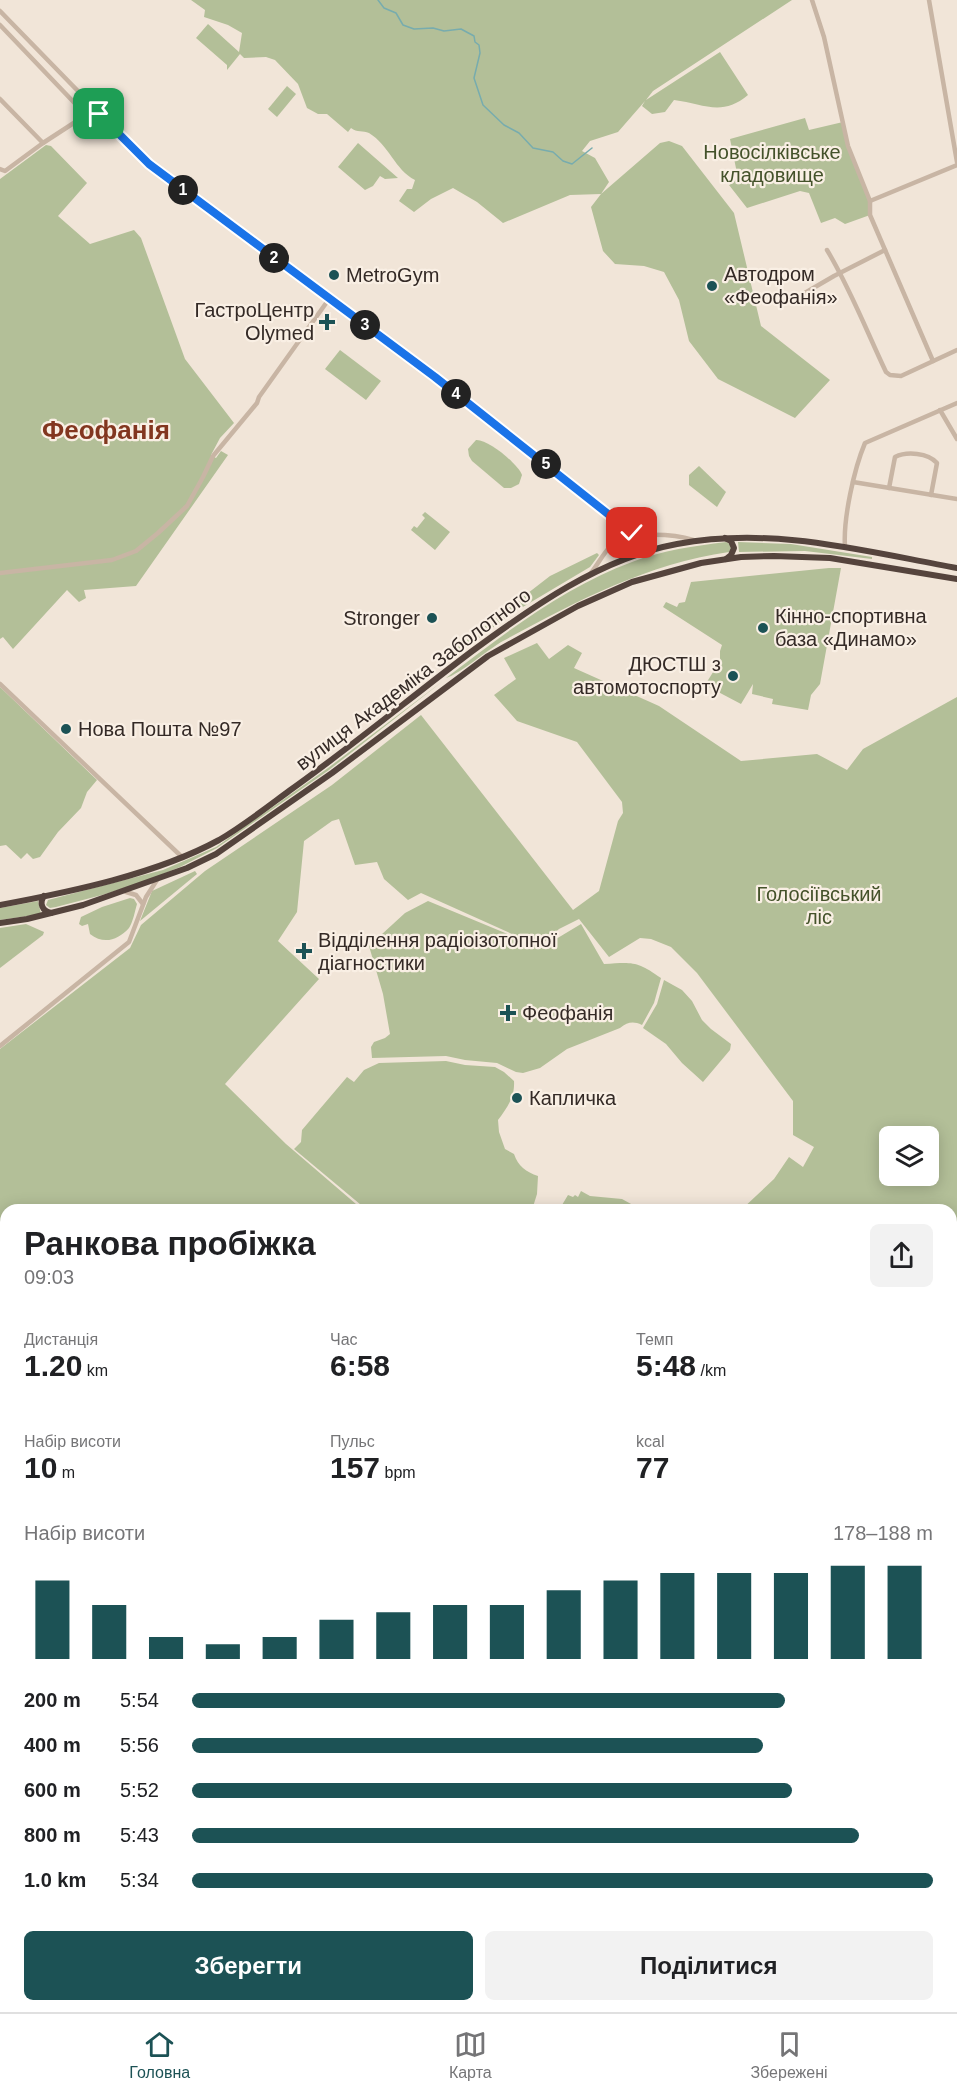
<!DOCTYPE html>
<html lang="uk">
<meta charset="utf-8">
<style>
body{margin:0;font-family:Arial,sans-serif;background:#f2f2f2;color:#202124;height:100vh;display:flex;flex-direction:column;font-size:22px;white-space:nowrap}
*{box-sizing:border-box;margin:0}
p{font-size:20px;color:#757577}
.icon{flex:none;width:33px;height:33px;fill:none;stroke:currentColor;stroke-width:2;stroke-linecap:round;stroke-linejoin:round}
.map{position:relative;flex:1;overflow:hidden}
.drawer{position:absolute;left:0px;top:1204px;width:957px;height:808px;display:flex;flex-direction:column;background:#fff;border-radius:18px 18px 0 0;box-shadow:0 3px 15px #0003}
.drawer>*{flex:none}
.buttons{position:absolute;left:879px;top:1126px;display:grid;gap:12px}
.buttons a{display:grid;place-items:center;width:60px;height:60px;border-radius:9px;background:#fff;box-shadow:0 3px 15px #0003;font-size:30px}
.pin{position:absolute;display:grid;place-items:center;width:51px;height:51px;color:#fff;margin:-26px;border-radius:12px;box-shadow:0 3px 9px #0006}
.km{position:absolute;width:30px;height:30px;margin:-15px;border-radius:50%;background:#222;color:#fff;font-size:16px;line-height:30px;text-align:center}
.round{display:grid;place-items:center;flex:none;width:63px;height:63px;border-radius:9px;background:#f2f2f2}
.headline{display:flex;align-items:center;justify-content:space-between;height:102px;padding:0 24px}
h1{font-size:33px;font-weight:700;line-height:45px}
.stats{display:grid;grid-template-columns:repeat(3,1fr);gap:9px;height:102px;padding:6px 24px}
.stats div{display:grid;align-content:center}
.stats b{font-size:30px;font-weight:700}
.stats small{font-size:16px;font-weight:400}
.stats p{font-size:16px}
.chart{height:168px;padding:12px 24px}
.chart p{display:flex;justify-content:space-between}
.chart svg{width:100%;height:108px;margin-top:6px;stroke:#1c5255;stroke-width:6}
.button{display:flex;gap:12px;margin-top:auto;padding:12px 24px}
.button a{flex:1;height:69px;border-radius:9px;background:#1c5255;color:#fff;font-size:24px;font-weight:700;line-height:69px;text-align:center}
.button a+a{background:#f2f2f2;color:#202124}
ul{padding:0 24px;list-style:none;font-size:20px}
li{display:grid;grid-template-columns:96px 72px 1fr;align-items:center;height:45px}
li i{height:15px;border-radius:8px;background:#1c5255}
.tabs{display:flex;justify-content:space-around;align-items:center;height:84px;border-top:2px solid #e0e0e0;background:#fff;font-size:16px;color:#757577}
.tabs a{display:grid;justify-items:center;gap:3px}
.tabs .on{color:#1c5255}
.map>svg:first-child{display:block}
</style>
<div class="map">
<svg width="957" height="2012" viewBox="0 0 957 2012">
<rect width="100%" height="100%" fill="#f1e5d8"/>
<!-- green -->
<g fill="#b3bf98" fill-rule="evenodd">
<path d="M191 0H792L653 91 646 100 720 52 748 95C722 117 704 104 674 100L665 112 652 114 642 106 645 101 618 132 590 141 582 151 595 158 609 182 601 194 660 143 669 141 682 146 734 213 761 326 830 380 795 418 718 379 689 341 679 300 664 272 644 266 615 264 603 251 591 207 601 194 570 195 503 223 477 202 453 188 431 199 414 212 399 201 407 189H412L415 180C395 170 389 145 369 133 363 130 357 133 351 128L348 132 327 114H318L307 108 298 84 275 60 266 57 244 58 240 54 227 70V65L196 38 208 24 239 52 242 33 228 25 204 17 205 10Z"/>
<path d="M287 86 296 94 277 117 268 109Z"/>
<path d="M805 118 809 130 843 122 848 146 870 201V215L845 224 835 218 821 223 809 193 800 191 747 208 729 185 738 178 730 139Z"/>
<path d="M358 143 398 178 385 179 380 176 373 186 365 190 338 167Z"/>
<path d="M46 145 51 146 87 183 58 216 90 244 134 230 141 238 185 359 234 423 220 438 211 455 216 458 221 451 228 455 136 586 84 590 86 598 79 602 67 590 13 649 3 637 0 639V179Z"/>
<path d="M340 350 381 381 366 400 325 369Z"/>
<path d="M476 440C488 439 518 464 522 475L519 484 511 488H504L472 461 469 456 468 449Z"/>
<path d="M699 466 726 492 717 507 689 485V475Z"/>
<path d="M425 512 450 532 435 550 411 530 414 526 417 528 425 518 422 515Z"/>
<path d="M726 542 730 544 731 548 729 552C646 564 575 602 503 641 487 650 460 674 446 678 502 635 566 586 632 562 663 550 694 546 726 542Z"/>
<path d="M738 542 791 544 872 557V559L805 551 739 552Z"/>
<path d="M597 553 599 555 590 567 511 614 456 655 453 654 454 650 550 576Z"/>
<path d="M829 568H841L820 684 811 695 808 710 772 704 773 699 752 694 753 684 741 704 705 685 720 661V651L722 645 663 607 666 602 677 607 679 603 685 602 691 582Z"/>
<path d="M537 643 549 659 568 645 582 653 574 668 659 706 741 761 817 754 847 770 863 749 957 697V2012H0V1049L130 948 141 925 205 871 332 785 421 715 573 910 599 891 618 821 623 813 622 802 577 742 517 721 494 695 516 679 504 658ZM339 819 355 865 377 862 384 879 408 900 421 893 512 934 542 944 559 929 579 919 609 957 640 938 651 939 671 947 697 973 793 1101V1135L814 1147 803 1167 789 1157 774 1179 741 1210H951V2007H6V1210H363L286 1144 225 1084 319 979 278 941 297 912 304 841 332 821ZM890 1137H928V1176H890Z"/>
<path d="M443 681 329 770 217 848 180 867 146 881 102 895 56 907 50 908 46 905 48 900 163 870 216 847 328 768Z"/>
<path d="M0 687 97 780 87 792 81 808 58 832 40 857 33 859 27 853 21 859 6 845 0 846Z"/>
<path d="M195 871 197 874 140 921 152 891Z"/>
<path d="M130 898 134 899 137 904C135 911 133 922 129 928 118 940 104 945 90 934L88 924 82 926 79 924 81 917 102 907Z"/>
<path d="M38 901 41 914 0 920V908Z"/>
<path d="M428 901 541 948 581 924 604 964C633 962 637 961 661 978L654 1003 642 1025C633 1021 628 1022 620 1028L567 1049 540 1068 523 1073 516 1072 497 1063 465 1060 446 1056 372 1058 371 1047 374 1042 385 1038 390 1034 383 994 369 946 405 913Z"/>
<path d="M26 924 44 932 43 935 0 968V928Z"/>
<path d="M664 980 682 990 692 1001 702 1020 711 1029 731 1044 730 1050 703 1082 682 1063 666 1044 643 1028 657 1004Z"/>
<path d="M446 1061 465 1065 495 1067 504 1072 514 1081C515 1097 507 1108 498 1120L499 1132 505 1149 514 1154C518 1166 526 1172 538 1176L537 1194 532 1210H367L294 1149 301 1142 302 1130 347 1077 354 1082 364 1070 379 1063Z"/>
<path d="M581 1191 590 1196 622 1199 642 1210H559L568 1195 573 1197 575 1195 578 1197Z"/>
</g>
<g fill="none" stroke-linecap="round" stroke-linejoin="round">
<!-- stream -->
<g stroke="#77acae" stroke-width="1.5">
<path d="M378 0 384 8 396 13 403 25 414 29 433 28 444 31 461 29 474 36 475 42 479 45 480 53 474 78 483 105 504 125 519 133 533 148 553 152 563 161 572 164 592 148"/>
<path d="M951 1972 957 1965"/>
<path d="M832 2007 835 2012"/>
<path d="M919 2012 924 2007"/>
</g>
<!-- minor -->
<g stroke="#c8b5a4" stroke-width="4.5">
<path d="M812 0 824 37 848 146 870 201V215L933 361"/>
<path d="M929 0 957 162"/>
<path d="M0 11 149 164 434 377 620 522 634 536"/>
<path d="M0 25 86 115 43 143 5 171 0 169"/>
<path d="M0 99 43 143"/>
<path d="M870 201 957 165"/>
<path d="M827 250C850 288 867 332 886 372L890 375 901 376 957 350"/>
<path d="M791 301 834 276 885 250"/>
<path d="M940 410 957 439"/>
<path d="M853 482 957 499"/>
<path d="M889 488 895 457C907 451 928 453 937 463L931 495"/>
<path d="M845 547C843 519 854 469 865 443L957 403"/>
<path d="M0 573 112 560 136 551 158 533 187 506 203 477 213 456 257 403 259 397 329 299"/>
<path d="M590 574C598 565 604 551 613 544 630 531 674 534 693 540"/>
<path d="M0 684 183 858"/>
<path d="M126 892 136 895 143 904"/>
<path d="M0 1046 129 942 146 897 157 880"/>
</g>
<!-- highway -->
<g stroke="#55443d" stroke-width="6">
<path d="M725 538 731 541 734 548 731 555 726 559"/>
<path d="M44 896C39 903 42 911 51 913"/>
<path d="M0 905C70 892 157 874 219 840 243 826 266 808 289 791 351 747 410 698 471 652 532 607 601 558 677 544 773 526 863 551 957 568"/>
<path d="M0 923 27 919 83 905 187 868 216 854 332 773 488 656 578 606 632 582 701 563 741 557 774 556 830 558 957 579"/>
</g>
</g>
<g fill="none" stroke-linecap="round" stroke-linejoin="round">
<defs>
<path id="route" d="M99 114 149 164 435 377 632 533"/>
</defs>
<!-- route casing -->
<use href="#route" stroke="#fff" stroke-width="12"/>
<!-- route -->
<use href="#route" stroke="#1a73e8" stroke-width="8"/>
</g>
<!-- markers -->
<g fill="#1c5255" stroke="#f9efe4" stroke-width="2">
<circle cx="334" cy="275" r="6"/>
<circle cx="712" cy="286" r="6"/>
<path d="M324 313h6v6h6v6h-6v6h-6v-6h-6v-6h6z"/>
<circle cx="432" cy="618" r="6"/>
<circle cx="763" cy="628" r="6"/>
<circle cx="733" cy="676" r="6"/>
<circle cx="66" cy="729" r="6"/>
<path d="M301 942h6v6h6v6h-6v6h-6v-6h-6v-6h6z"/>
<path d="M505 1004h6v6h6v6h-6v6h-6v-6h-6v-6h6z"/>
<circle cx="517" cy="1098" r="6"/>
</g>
<g text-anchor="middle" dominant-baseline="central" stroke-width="4.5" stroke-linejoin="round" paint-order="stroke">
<!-- park labels -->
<g font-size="20" fill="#44522a" stroke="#f9efe4">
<text x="772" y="152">Новосілківське<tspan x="772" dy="23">кладовище</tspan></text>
<text x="819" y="894">Голосіївський<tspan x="819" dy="23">ліс</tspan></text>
</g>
<!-- poi labels -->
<g font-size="20" fill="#342a26" stroke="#f9efe4" text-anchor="start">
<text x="724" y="274">Автодром<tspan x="724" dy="23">«Феофанія»</tspan></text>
<text x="346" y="275">MetroGym</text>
<text x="314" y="310" text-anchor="end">ГастроЦентр<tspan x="314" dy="23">Olymed</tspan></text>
<text x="775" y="616">Кінно-спортивна<tspan x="775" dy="23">база «Динамо»</tspan></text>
<text x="420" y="618" text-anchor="end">Stronger</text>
<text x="721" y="664" text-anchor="end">ДЮСТШ з<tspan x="721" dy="23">автомотоспорту</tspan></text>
<text x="78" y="729">Нова Пошта №97</text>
<text x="318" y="940">Відділення радіоізотопної<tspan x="318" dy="23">діагностики</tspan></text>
<text x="522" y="1013">Феофанія</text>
<text x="529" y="1098">Капличка</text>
</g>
<!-- street labels -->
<g font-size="20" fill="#342a26" stroke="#f9efe4">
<text transform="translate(413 679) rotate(-37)">вулиця Академіка Заболотного</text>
</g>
<!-- district labels -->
<g font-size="26" font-weight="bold" fill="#82361f" stroke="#f9efe4">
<text x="106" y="430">Феофанія</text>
</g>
</g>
</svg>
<div class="buttons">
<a><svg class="icon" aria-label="layers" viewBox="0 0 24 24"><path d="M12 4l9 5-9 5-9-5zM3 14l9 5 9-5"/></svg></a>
</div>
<div class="pin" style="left:99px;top:114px;background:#1e9e55"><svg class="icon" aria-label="arrive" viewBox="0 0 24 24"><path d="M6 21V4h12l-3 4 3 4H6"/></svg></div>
<div class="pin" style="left:632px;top:533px;background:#d93025"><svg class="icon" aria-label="check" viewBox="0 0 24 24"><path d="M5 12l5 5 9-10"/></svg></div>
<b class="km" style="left:183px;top:190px">1</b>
<b class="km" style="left:274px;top:258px">2</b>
<b class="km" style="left:365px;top:325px">3</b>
<b class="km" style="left:456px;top:394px">4</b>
<b class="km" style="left:546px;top:464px">5</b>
<section class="drawer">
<div class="headline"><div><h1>Ранкова пробіжка</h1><p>09:03</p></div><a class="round"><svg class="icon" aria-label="share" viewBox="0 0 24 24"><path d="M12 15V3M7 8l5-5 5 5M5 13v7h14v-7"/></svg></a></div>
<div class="stats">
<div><p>Дистанція</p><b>1.20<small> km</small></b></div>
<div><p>Час</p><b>6:58</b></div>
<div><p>Темп</p><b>5:48<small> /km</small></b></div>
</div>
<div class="stats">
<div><p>Набір висоти</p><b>10<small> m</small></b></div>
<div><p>Пульс</p><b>157<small> bpm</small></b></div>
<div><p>kcal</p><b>77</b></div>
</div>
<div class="chart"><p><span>Набір висоти</span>178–188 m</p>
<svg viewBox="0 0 160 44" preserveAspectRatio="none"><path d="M5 44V12M15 44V22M25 44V35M35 44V38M45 44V35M55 44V28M65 44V25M75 44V22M85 44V22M95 44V16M105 44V12M115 44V9M125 44V9M135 44V9M145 44V6M155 44V6"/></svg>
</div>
<ul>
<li><b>200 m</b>5:54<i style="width:80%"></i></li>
<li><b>400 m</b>5:56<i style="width:77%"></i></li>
<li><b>600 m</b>5:52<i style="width:81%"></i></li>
<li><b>800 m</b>5:43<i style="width:90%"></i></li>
<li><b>1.0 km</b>5:34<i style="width:100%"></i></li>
</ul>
<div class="button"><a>Зберегти</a><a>Поділитися</a></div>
</section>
</div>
<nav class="tabs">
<a class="on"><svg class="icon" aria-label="home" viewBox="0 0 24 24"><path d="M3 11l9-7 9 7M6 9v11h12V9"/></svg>Головна</a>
<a><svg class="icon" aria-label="map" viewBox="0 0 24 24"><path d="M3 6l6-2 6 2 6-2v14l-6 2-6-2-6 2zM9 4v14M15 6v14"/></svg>Карта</a>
<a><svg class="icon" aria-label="saved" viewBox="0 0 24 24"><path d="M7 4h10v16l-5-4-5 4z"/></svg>Збережені</a>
</nav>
